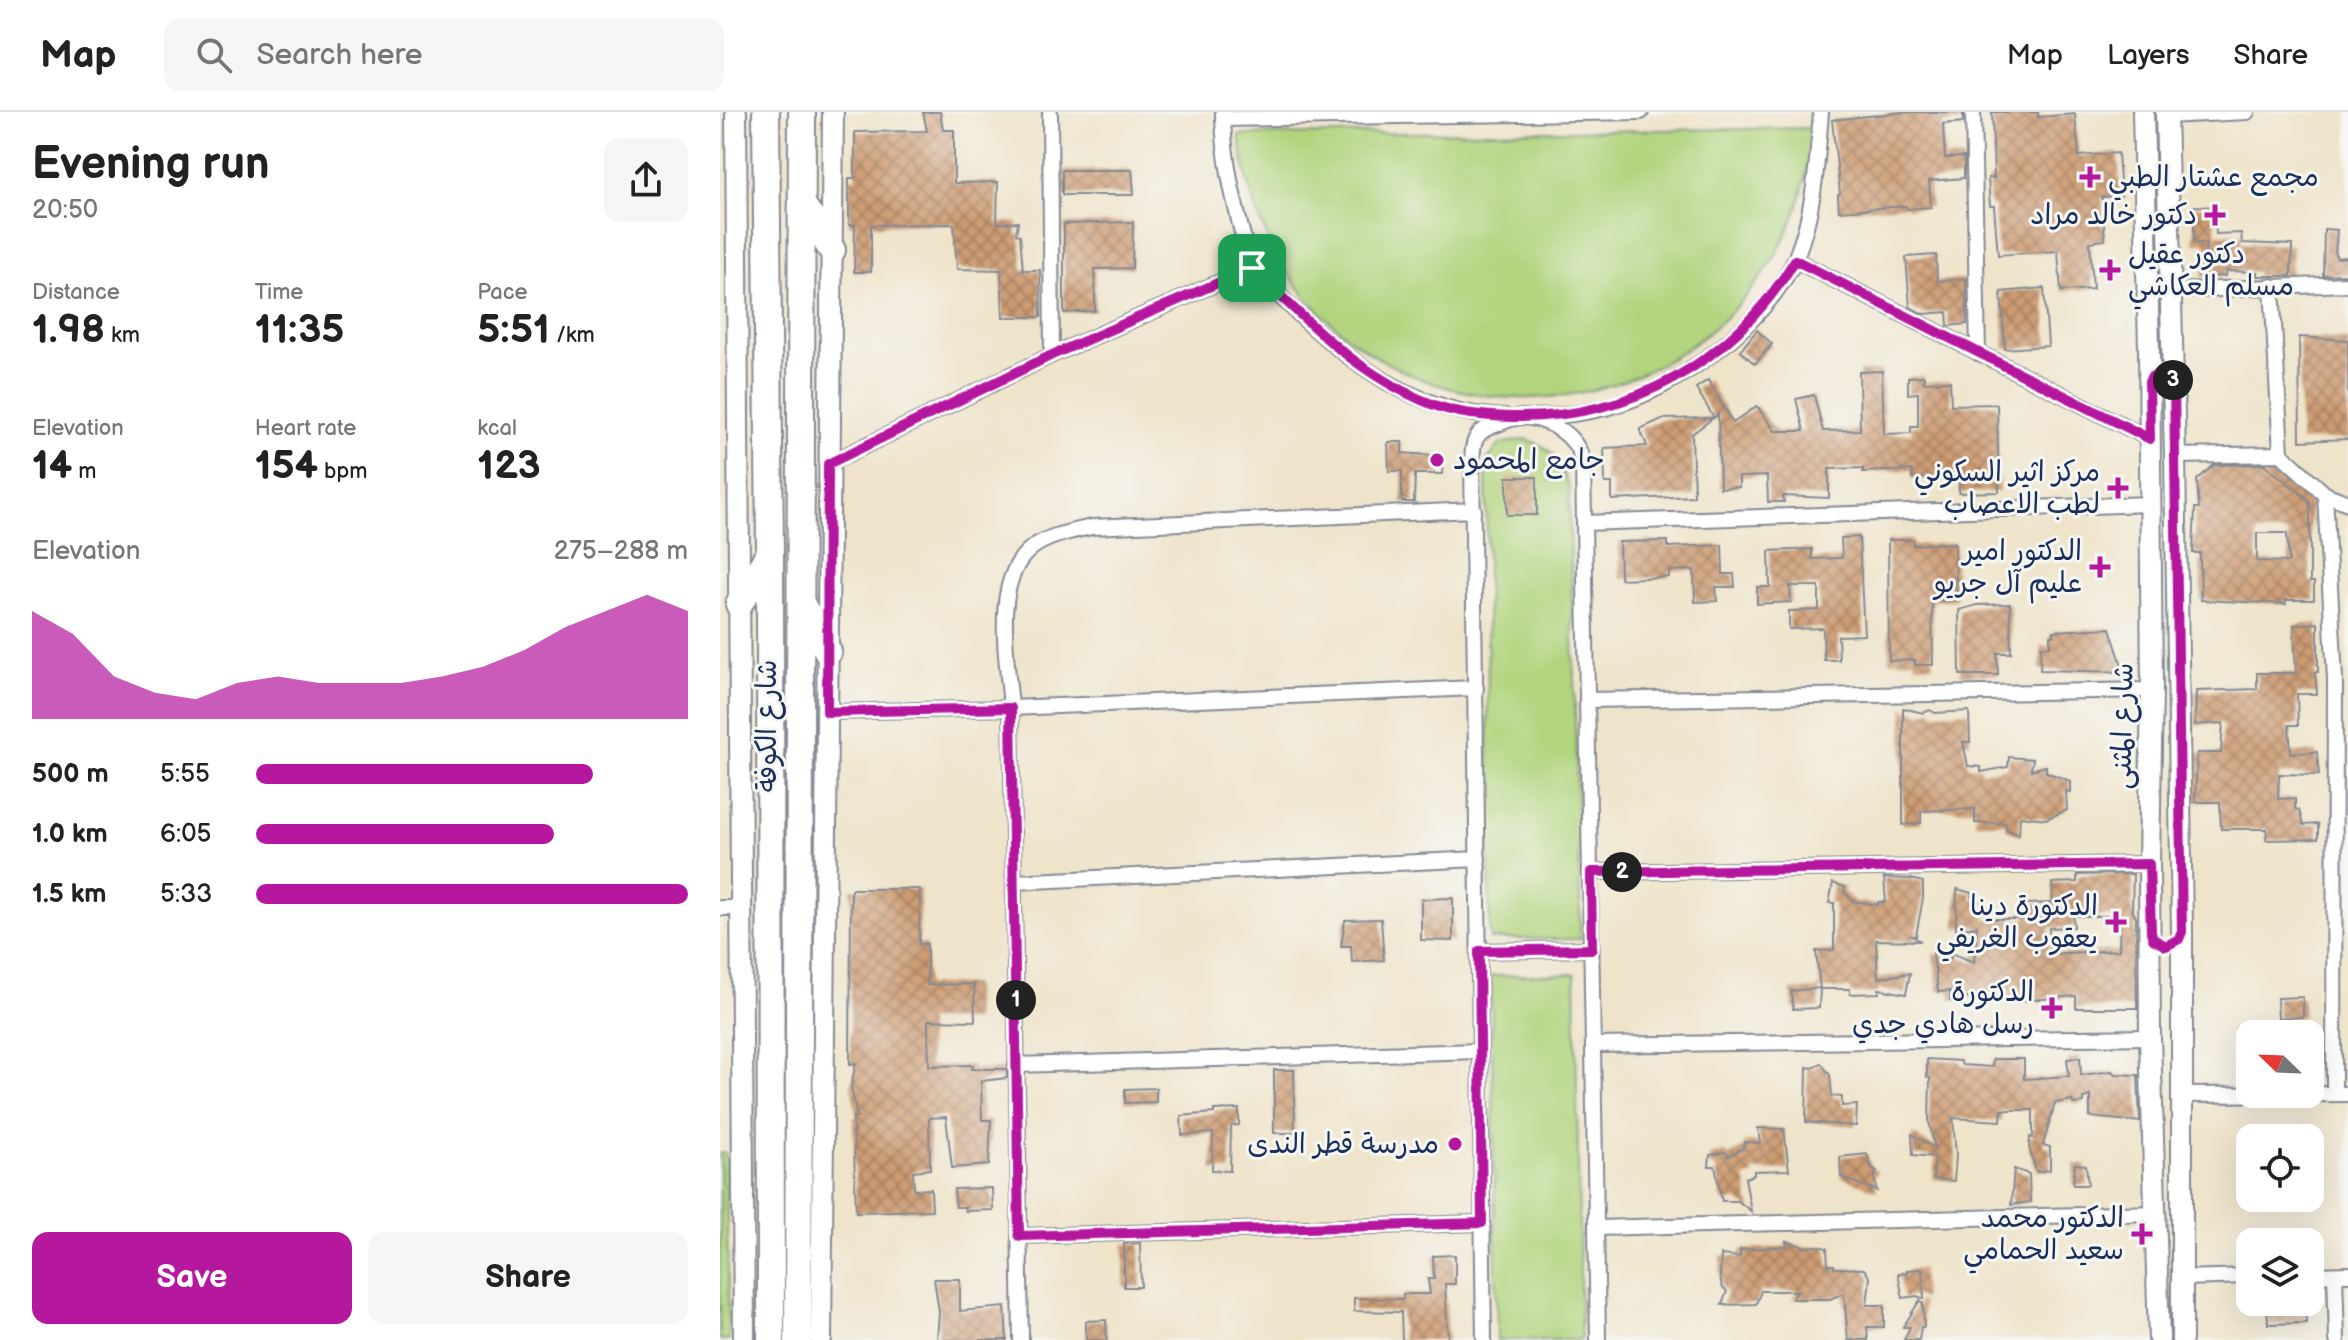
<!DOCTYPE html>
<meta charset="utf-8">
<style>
body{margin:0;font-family:"Balsamiq Sans","Playpen Sans Arabic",sans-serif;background:#f6f6f6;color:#222;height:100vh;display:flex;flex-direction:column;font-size:30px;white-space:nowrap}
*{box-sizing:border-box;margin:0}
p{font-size:26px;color:#767676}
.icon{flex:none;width:44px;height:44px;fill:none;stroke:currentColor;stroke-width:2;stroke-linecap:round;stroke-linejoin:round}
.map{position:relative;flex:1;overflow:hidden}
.panel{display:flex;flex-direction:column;background:#fff;width:720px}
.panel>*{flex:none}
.needle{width:52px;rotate:293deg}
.fabs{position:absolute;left:1516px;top:908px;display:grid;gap:16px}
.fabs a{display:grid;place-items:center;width:88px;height:88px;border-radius:16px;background:#fff;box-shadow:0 8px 32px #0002;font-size:40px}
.pin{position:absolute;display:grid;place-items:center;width:68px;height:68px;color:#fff;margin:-34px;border-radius:16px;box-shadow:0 4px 12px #0006}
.km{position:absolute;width:40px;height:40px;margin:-20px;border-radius:50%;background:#222;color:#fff;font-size:22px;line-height:40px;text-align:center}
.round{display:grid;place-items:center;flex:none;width:84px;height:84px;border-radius:16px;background:#f6f6f6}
.headline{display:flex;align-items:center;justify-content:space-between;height:136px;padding:0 32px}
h1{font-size:44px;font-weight:700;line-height:60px}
.stats{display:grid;grid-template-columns:repeat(3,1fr);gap:12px;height:136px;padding:8px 32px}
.stats div{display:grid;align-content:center}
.stats b{font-size:40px;font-weight:700}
.stats small{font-size:22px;font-weight:400}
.stats p{font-size:22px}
.chart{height:224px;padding:16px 32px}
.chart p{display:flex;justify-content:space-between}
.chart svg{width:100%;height:144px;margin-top:8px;fill:#b5179e;opacity:.7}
.primary-button{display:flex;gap:16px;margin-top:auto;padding:16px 32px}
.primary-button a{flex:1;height:92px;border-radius:16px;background:#b5179e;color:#fff;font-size:32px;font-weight:700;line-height:92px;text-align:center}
.primary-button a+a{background:#f6f6f6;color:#222}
ul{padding:0 32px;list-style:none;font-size:26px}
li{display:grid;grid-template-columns:128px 96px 1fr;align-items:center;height:60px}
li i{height:20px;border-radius:10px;background:#b5179e}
header{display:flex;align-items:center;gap:48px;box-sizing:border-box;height:112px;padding:0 40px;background:#fff;border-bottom:2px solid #e0e0e0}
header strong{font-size:38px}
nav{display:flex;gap:44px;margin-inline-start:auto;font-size:28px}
.search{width:560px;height:72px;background:#f6f6f6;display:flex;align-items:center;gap:20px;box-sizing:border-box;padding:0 28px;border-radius:16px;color:#767676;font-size:30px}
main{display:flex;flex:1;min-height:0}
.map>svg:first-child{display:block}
</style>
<header>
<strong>Map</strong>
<div class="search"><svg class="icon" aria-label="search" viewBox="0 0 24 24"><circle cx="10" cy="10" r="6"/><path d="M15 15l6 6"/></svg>Search here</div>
<nav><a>Map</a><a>Layers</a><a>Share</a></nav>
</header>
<main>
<section class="panel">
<div class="headline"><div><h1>Evening run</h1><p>20:50</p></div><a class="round"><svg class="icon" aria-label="share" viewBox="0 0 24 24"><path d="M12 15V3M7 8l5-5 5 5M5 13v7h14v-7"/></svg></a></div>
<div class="stats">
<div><p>Distance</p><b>1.98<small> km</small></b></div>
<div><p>Time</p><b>11:35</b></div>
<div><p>Pace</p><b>5:51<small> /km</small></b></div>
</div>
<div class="stats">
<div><p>Elevation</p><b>14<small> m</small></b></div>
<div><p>Heart rate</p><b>154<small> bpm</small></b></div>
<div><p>kcal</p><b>123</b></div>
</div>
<div class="chart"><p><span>Elevation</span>275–288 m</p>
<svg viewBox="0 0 160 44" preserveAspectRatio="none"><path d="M0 44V11L10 18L20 31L30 36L40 38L50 33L60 31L70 33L80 33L90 33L100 31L110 28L120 23L130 16L140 11L150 6L160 11V44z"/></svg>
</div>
<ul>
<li><b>500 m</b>5:55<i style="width:78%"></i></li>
<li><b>1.0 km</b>6:05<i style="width:69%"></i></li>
<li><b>1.5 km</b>5:33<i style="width:100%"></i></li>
</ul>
<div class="primary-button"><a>Save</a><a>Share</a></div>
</section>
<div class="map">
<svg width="1628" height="1228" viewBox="0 0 1628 1228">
<defs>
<pattern id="building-cross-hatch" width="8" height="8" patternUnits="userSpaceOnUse" patternTransform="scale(2)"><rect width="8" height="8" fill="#ce9c73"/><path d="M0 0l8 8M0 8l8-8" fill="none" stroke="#a68062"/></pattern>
</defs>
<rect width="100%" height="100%" fill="#f6f6f2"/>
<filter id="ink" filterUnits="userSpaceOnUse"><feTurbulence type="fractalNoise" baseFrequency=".0125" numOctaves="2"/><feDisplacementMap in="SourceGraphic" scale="16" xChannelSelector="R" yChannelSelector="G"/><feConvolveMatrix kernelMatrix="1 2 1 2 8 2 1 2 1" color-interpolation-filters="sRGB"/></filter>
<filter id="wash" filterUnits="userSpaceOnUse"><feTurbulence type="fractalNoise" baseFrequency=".006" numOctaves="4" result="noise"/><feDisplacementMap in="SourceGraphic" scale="32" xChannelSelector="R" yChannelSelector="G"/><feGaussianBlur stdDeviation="1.8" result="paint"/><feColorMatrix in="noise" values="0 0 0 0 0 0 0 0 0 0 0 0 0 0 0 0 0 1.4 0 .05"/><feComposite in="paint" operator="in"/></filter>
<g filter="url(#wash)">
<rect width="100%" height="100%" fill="#efe4ca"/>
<!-- green -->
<g fill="#b1d47d" stroke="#66826e" stroke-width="2">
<path d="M1094 16C1089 48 1084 80 1072 110 1047 171 999 220 943 251 814 321 655 284 570 164 541 124 526 71 519 23Z"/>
<path d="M806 327C837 338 838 347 849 376L861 827H770L766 350 780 332Z"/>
<path d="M855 862 861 1228H777L771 864Z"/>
<path d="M0 1041H6L9 1228H0Z"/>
</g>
<g id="blocks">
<!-- building -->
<g fill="url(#building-cross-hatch)" fill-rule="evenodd">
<path d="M203 0H220L223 18H234V71L278 70 277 111 298 110 296 122 300 123 303 158H320L321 205H283L281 158 237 157 234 112 151 113V160H134L135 113H129V66H135V20L207 19Z"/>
<path d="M1185 0H1243V10L1223 12 1225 46 1244 45V66L1209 69 1211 95 1187 97 1186 94 1119 99 1118 83 1120 82 1112 8Z"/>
<path d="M1272 0H1318V5L1355 2 1359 44 1398 41 1401 84 1382 85 1385 128 1370 130 1373 177 1341 179 1338 139 1278 143 1274 94H1270L1268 66H1274Z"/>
<path d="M342 58H412L414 83H342Z"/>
<path d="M1474 94 1495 95 1496 122 1521 121 1522 131 1572 133 1571 164H1537V160L1506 159 1505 164 1482 165 1486 131H1474Z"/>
<path d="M413 110 412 156 375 157V199L344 201V112Z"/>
<path d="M1604 117 1617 118 1615 142 1617 146 1628 145V162L1603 163Z"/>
<path d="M1216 143 1217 169 1246 167 1247 212 1228 214 1227 200 1203 202 1190 195 1186 145Z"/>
<path d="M1324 176 1328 234 1285 237 1281 180Z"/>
<path d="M1037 218 1052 232 1035 252 1020 239Z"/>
<path d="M1579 225 1628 228V327L1580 329Z"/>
<path d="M1162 259 1164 322 1191 321V314H1198V281L1188 282V265L1204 264V270L1230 269 1231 293 1277 292 1279 380 1239 381V365L1192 367V358L1143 360V356L1109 357V386L1063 384 1064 390H1048L1047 364 1019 365V375L1000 376 998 302 994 306 976 276 988 268 1013 311 1037 294 1055 319H1084L1076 287 1094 283 1103 319 1140 318 1139 260Z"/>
<path d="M993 306 972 322 974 384 892 388V371H885L884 336 927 334 920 317 942 307Z"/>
<path d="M668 330H682V341L723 344 722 362H695L694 390H682V359H669Z"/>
<path d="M1544 352 1590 389V470H1594V488H1565L1566 492 1481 488 1480 441H1473L1475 396H1479L1477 368 1494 353ZM1537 421H1567L1569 450 1537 449Z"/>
<rect x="787" y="365" width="30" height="38"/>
<path d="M1139 425 1144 523 1118 524 1119 548H1104L1103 516 1069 517V499L1099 498V474H1070L1071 490 1037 492V475H1050L1049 439 1092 437V447L1122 446 1121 426Z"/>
<path d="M1168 428H1193V433L1235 431 1236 488 1212 489 1213 553H1195V548L1169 549Z"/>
<path d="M948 429V435L1002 433 1003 462H1014L1015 475H996L997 489 975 490 974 458 949 459V465L900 467 899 430Z"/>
<path d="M1290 492 1291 541H1277L1278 563H1240L1239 498 1257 493Z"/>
<path d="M1598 511V560H1595L1597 582H1577L1578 613H1569L1571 641 1597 640 1599 663 1559 662 1558 687 1575 686V697L1579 698 1583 713 1598 712V727L1546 728 1547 717H1501L1500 690H1475L1477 641H1501L1503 611 1475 613 1476 579 1537 577V561H1576L1574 513Z"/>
<path d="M1390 516 1404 560 1320 558 1321 534H1330V523H1334V519Z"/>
<path d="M1183 596 1203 601 1210 598 1215 601 1249 599 1250 630H1243L1248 654 1261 655V660L1288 655 1289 645 1313 647 1311 658 1326 654V660L1350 669V680L1346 679 1347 698 1326 707 1300 704 1299 723 1286 717V711H1255V697L1201 699V711L1183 713Z"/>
<path d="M1396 762H1413L1412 798 1416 805 1417 896H1356V884L1288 890 1244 886 1230 889V879L1218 880 1213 841 1231 846V841L1254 850 1257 814 1236 817 1237 777 1252 781V787L1265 789 1266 807H1306V792L1333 791 1332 771 1357 770V763ZM1353 804H1400L1399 838 1330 842 1329 816 1354 815Z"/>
<path d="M1164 766 1191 767 1203 770V786L1196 824H1192L1201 829 1156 828 1158 866 1190 861 1186 882 1159 877V881L1130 882V877H1100L1096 839 1114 838V791H1109L1113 771 1125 775 1124 780 1134 789 1158 793V790H1166Z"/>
<path d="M131 777H200L199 832H207V873L254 872 255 909 208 908 209 954 253 953 252 957H287V966L261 969 262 1008H271L269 1053 232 1056 226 1005 209 1006 210 1057 193 1059 194 1078 211 1077 212 1098 136 1100 133 1005H137L131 974 136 951 130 952Z"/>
<path d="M733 786V829L701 828V787Z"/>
<path d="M661 807 664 848 632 850 631 834H621L625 808Z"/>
<path d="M1100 876 1099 896 1073 897 1071 879Z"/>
<path d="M1583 885V905L1558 906 1557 886Z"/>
<path d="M1530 915V945H1516V916Z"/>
<path d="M1360 945 1361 963 1392 959 1395 962 1418 963 1420 1010 1370 1005V984L1363 986V991L1353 992 1352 988 1335 991 1323 1033 1330 1035V1058L1317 1060 1314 1053 1309 1035 1310 1025 1313 1026V998H1282L1281 1009 1233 1006 1236 1043 1234 1069 1213 1067 1215 1045 1193 1043 1192 1022 1215 1036 1209 1010 1210 966 1207 965V947L1240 949 1242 953 1272 955 1273 947H1304V967L1349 964 1347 947Z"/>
<path d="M1101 951 1110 963 1112 984 1122 985V994L1137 993 1136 1014 1086 1010 1087 955 1093 956Z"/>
<path d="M554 958H574L575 1021H554Z"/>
<path d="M436 976V990L405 991V977Z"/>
<path d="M519 997V1013L511 1014 510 1059 492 1058 493 1021 462 1023 461 1004 494 1001V998Z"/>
<path d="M1038 1016 1064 1017 1069 1058 1034 1059V1063L1025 1066 1031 1099 1018 1089H1002L995 1054H989L990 1043 1005 1040 1009 1044 1023 1036 1024 1030 1040 1031Z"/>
<path d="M1147 1042 1152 1057 1157 1059 1154 1066 1157 1079 1121 1065 1120 1045Z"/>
<path d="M1355 1052 1366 1053 1368 1073H1353Z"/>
<path d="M1294 1057 1309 1062 1310 1090 1291 1093Z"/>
<path d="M272 1076 273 1098 245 1099V1095H236L234 1077Z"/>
<path d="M1066 1129 1085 1135 1098 1134 1107 1136 1108 1153H1114V1156L1144 1157 1150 1166 1147 1193H1164V1215H1147L1148 1228H1128L1124 1181 1110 1187H1072L1078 1179H1041L1036 1192 1002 1193 1007 1179 1002 1175 1000 1165 1001 1143 1020 1145V1138L1067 1134Z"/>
<path d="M420 1131 421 1175H404V1132Z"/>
<path d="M735 1143V1172H725L728 1228H682L681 1200 634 1199V1186L683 1187V1182H710L708 1167H714L713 1144Z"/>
<path d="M1202 1157 1204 1187 1197 1184 1183 1186 1178 1162 1187 1161V1158Z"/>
<path d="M214 1167H240V1199L285 1195 287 1228H217L219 1199Z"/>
<path d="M1200 1188 1203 1192 1204 1215H1201L1199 1228H1184L1190 1215H1183Z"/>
<path d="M1585 1190 1586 1211 1548 1212 1547 1192Z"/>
<path d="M386 1208 387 1228H366V1209Z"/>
</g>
</g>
</g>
<g filter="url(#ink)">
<use href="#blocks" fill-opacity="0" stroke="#858a94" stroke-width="2"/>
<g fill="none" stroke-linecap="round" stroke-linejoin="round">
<defs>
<g id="street">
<path d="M330 0 332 243"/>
<path d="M503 0C503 44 514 90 525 132 527 139 528 149 532 155 539 168 556 180 566 190 628 251 698 303 787 305"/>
<path d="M1253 0 1258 241"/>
<path d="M1446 4 1527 0"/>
<path d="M503 7 921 0"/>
<path d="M1075 148 1430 327"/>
<path d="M1552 174 1561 342 1605 382 1628 391"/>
<path d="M1452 179 1628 172"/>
<path d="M816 305C841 304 865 301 889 295 957 277 1048 211 1076 145 1095 98 1097 49 1101 0"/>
<path d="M1455 344 1561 342"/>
<path d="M108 352 332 243 532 156"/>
<path d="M1605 382 1615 567 1614 982"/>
<path d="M864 411 1430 392"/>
<path d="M867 588 1432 578"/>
<path d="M107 600 291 596 756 576"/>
<path d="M871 760 1429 752"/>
<path d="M294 770 758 747"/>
<path d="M0 796H23"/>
<path d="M759 839 872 837"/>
<path d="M873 933 1430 925"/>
<path d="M296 953 760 939"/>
<path d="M1461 983 1628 982"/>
<path d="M876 1116 1437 1101"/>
<path d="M299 1124 762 1111"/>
<path d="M1590 1163 1628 1162"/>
<path d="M1615 1163 1617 1228"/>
<path d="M1462 1166 1530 1164"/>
<path d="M301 1228 291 596C288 550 270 466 313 435 330 423 353 419 372 415L754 398"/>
<path d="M764 1228 752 349C753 341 752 332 757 325 762 317 770 315 778 312 785 309 795 305 802 305 829 306 857 323 863 350L878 1228"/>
</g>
<g id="secondary">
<path d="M16 0 24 1228"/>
<path d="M1423 0 1429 236 1432 578 1429 752 1430 925 1439 1228"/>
<path d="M1446 0 1455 344 1462 820V1228"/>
<path d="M101 1228 113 0"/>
</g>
<g id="highway">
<path d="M46 0 50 440 51 1228"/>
<path d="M82 92 112 138"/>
<path d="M81 491 108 540"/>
<path d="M19 492 50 440"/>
<path d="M78 1228 82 0"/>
</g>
</defs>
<!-- street casing -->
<use href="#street" stroke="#858a94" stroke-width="18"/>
<!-- secondary casing -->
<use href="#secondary" stroke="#858a94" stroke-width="24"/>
<!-- highway casing -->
<use href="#highway" stroke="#858a94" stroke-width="30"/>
<!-- street -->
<use href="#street" stroke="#fff" stroke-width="14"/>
<!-- secondary -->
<use href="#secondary" stroke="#fff" stroke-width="20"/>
<!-- highway -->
<use href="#highway" stroke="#fff" stroke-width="26"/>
</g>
</g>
<g fill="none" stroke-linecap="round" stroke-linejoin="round" filter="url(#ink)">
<defs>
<path id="route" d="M1075 148 1430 327 1429 270 1431 265 1440 260 1451 263 1454 268 1455 344 1462 820 1459 827 1446 834 1433 827 1431 820 1429 752 871 760 872 837 759 839 762 1111 299 1124 291 596 107 600 108 352 332 243 532 156C586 209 637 262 709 291 736 302 763 304 792 305 911 307 1014 250 1075 148Z"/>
</defs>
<!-- route casing -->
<use href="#route" stroke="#fff" stroke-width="16"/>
<!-- route -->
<use href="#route" stroke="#b5179e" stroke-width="10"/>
</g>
<!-- markers -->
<g fill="#b5179e" stroke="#f6f6f2" stroke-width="3">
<path d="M1366 53h8v8h8v8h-8v8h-8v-8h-8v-8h8z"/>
<path d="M1491 91h8v8h8v8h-8v8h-8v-8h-8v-8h8z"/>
<path d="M1386 146h8v8h8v8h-8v8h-8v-8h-8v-8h8z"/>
<circle cx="717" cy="348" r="8"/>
<path d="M1394 364h8v8h8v8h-8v8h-8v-8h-8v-8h8z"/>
<path d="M1376 443h8v8h8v8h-8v8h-8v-8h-8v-8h8z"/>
<path d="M1392 798h8v8h8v8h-8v8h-8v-8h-8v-8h8z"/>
<path d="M1328 884h8v8h8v8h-8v8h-8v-8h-8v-8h8z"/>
<circle cx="735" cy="1032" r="8"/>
<path d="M1418 1110h8v8h8v8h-8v8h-8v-8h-8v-8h8z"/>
</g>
<g text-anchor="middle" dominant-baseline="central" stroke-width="6" stroke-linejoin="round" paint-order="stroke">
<!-- poi labels -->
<g font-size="28" fill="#1b2f5e" stroke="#f6f6f2" text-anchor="end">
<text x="1388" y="65" text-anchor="start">مجمع عشتار الطبي</text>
<text x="1477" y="103">دكتور خالد مراد</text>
<text x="1408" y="142" text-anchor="start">دكتور عقيل<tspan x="1408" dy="32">مسلم العكاشي</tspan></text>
<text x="733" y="348" text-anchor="start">جامع المحمود</text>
<text x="1380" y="360">مركز اثير السكوني<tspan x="1380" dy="32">لطب الاعصاب</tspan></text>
<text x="1362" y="439">الدكتور امير<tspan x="1362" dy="32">عليم آل جريو</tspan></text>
<text x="1378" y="794">الدكتورة دينا<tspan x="1378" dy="32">يعقوب الغريفي</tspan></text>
<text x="1314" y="880">الدكتورة<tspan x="1314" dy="32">رسل هادي جدي</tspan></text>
<text x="719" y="1032">مدرسة قطر الندى</text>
<text x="1404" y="1106">الدكتور محمد<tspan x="1404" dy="32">سعيد الحمامي</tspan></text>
</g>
<!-- street labels -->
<g font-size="28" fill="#1b2f5e" stroke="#f6f6f2">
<text transform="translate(47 614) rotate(-90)">شارع الكوفة</text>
<text transform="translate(1403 614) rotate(-89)">شارع المثنى</text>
</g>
</g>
</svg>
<div class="fabs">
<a><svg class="needle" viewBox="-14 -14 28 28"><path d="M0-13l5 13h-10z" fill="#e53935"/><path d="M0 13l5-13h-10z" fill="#767676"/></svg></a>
<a><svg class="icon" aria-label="locate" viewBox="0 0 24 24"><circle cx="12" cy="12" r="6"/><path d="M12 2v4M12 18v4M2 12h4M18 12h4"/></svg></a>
<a><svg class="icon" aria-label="layers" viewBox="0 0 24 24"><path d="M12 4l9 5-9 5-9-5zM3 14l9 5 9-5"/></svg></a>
</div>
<div class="pin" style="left:532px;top:156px;background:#1e9e55"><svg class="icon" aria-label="arrive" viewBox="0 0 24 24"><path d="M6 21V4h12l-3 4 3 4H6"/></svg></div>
<b class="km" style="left:296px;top:888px">1</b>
<b class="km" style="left:902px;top:760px">2</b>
<b class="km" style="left:1453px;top:268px">3</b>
</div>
</main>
